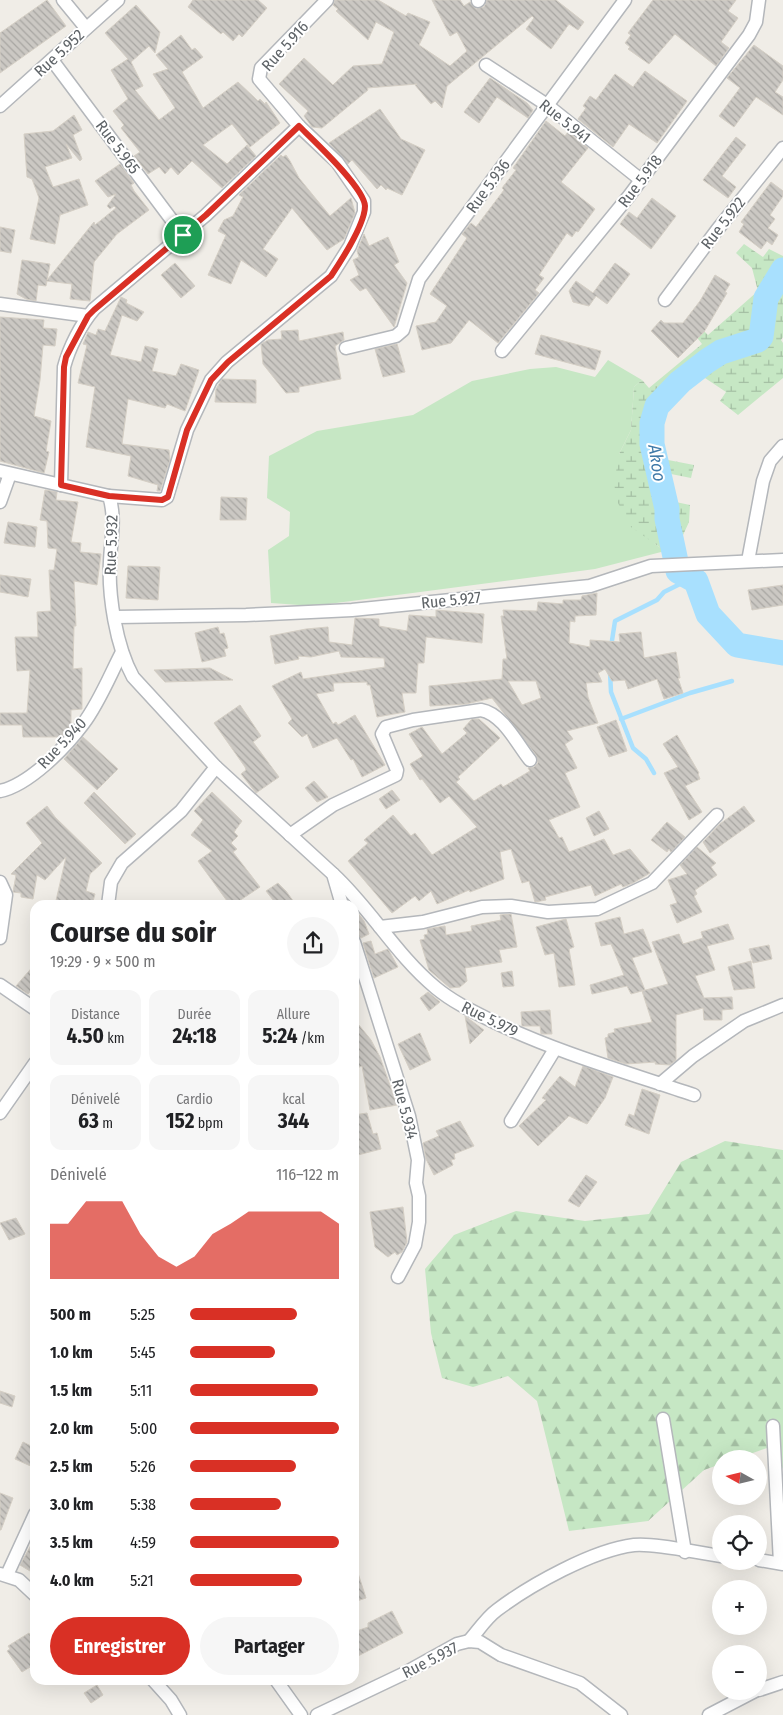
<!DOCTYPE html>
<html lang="fr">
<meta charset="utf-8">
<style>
body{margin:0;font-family:"Fira Sans Condensed",sans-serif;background:#f6f6f6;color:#202124;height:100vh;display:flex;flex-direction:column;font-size:19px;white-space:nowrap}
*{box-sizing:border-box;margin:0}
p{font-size:16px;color:#757577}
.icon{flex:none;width:28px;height:28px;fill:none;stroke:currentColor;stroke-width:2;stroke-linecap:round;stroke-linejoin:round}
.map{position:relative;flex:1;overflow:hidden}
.sheet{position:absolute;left:30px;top:900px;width:329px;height:785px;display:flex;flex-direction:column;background:#fff;border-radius:15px;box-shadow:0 5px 20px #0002}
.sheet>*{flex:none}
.needle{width:32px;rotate:278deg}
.controls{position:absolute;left:712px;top:1450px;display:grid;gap:10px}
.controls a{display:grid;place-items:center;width:55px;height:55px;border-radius:50%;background:#fff;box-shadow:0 5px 20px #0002;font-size:25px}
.pin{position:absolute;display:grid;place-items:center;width:42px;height:42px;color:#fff;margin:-21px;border:2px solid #fff;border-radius:50%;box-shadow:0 1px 5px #0007}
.round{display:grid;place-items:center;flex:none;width:52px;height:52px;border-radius:26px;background:#f6f6f6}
.summary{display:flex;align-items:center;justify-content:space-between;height:85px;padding:0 20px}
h1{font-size:28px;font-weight:700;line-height:38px}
.figures{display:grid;grid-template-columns:repeat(3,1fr);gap:8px;height:85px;padding:5px 20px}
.figures div{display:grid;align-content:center;border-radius:12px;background:#f6f6f6;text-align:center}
.figures b{font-size:21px;font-weight:700}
.figures small{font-size:14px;font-weight:400}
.figures p{font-size:14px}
.chart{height:140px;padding:10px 20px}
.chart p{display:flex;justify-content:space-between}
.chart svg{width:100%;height:90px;margin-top:5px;fill:#d93025;opacity:.7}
.action{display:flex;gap:10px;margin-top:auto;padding:10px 20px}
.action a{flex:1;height:58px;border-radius:30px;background:#d93025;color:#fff;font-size:20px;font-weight:700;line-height:58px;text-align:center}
.action a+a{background:#f6f6f6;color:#202124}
ul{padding:0 20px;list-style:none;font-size:16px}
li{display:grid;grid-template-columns:80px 60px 1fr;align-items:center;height:38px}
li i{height:12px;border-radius:6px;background:#d93025}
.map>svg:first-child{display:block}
</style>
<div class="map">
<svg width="783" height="1715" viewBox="0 0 783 1715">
<defs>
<pattern id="forest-firs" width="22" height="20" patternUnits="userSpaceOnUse" patternTransform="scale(1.25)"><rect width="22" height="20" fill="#c6e7c4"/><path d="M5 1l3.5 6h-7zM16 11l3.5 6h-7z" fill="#a4bfa3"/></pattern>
<pattern id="wetland-marsh" width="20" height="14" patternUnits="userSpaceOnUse" patternTransform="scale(1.25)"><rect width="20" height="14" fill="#c6e7c4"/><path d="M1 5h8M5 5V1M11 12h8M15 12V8" fill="none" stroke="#a4bfa3"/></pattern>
<pattern id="building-back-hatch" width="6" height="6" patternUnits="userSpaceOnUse" patternTransform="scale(1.25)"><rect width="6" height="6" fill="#cbc8c3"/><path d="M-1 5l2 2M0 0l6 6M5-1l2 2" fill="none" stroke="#a8a6a2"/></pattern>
</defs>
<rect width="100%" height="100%" fill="#f0ede7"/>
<!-- grass -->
<path fill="#c6e7c4" d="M608 360 642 380 634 387 631 430 619 454 655 544 665 551 595 569 313 606 271 603 268 550 289 536 290 512 267 498 269 456 317 431 413 415 472 381 530 369 556 367 595 377Z"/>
<!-- forest -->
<path fill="url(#forest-firs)" d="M725 1141 783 1150V1469L770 1447 736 1459H721V1464L704 1470 648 1521 569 1531 537 1401 508 1376 473 1387 442 1378 431 1333 425 1269 454 1235 516 1211 585 1221 649 1214 681 1162Z"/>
<!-- wetland -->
<path fill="url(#wetland-marsh)" d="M744 244 763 257 769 249 783 256V337L781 340 783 343V378L738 415 720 401 726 392 699 374 678 401 666 399 657 428 663 459 694 465 691 478 671 474V501L690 505 689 522 678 546 665 551 631 527 618 503 614 484 619 454 631 430 634 387 642 380 649 388 702 344 695 335 702 329 708 335 758 291 752 268 736 253Z"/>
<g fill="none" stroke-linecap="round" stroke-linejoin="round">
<!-- stream -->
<g stroke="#a8e0fe" stroke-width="4.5">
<path d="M611 647 615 621 657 600 664 592 682 583 686 577"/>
<path d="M610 672 611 692 633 748 646 759 654 773"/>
<path d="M621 719 690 693 732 681"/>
</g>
<!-- river -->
<path stroke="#a8e0fe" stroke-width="25" d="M783 270 766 298 761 337 758 340 721 352 707 361 680 382 657 406 652 423V444L667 509V519L678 571 696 581 708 614 737 645 783 653"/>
</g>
<!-- building -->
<g fill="url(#building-back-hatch)" stroke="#d5cfc5" fill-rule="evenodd">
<path d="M47 0 66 26 0 73V33Z"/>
<path d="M193 0H258L267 8 242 37 239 34 233 41 223 32 221 34 188 7Z"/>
<path d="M335 0H378L406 16 408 13 430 22 419 45 450 66 467 51 457 32 450 36 432 0H460L464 6 470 2 476 9 484 7 487 0H556L584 22 578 30 569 24 551 49 526 29 534 18 532 16 447 86 442 108 435 101 431 104 415 85 417 84 367 88 368 90 322 128 312 127 304 116 308 111 279 84 304 58 333 85 353 66 382 64 394 32 376 22 368 40 336 11 338 9 333 5Z"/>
<path d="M653 0H736L728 11 738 18 721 42 729 48 716 66 675 34 649 64 628 49 630 47 625 43 631 35 628 33Z"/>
<path d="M136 5 160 32 155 53 149 46 131 62 143 86 135 90 159 120 175 108 153 74 168 69 156 55 181 35 192 50 195 48 203 57 182 72 203 108 238 82 258 101 260 99 265 104 266 102 280 123 250 147 232 124 203 145 227 164 247 145 256 156 222 188 192 161 178 175 171 167 165 174 159 167 148 174 134 156 140 152 121 128 124 125 113 111 128 99 111 70 128 59 105 33Z"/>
<path d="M754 45 783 66V80L775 92 783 97V115L756 97 734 127 719 116 740 88 727 78Z"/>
<path d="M645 71 687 101 657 143 629 124 613 147 578 119 586 108 583 106 590 96 596 100 615 74 633 87Z"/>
<path d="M490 78 527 103 533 110 528 118 497 97 479 123 464 112Z"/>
<path d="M380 109 401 139 425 150 402 195 387 188 386 190 381 185 377 189 352 160 348 164 329 143Z"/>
<path d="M74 115 82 130 73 135 82 159 80 161 66 144 72 158 45 167 53 187 79 179 88 205 60 215 55 244 30 239 39 198 32 179 27 177 24 134 53 131Z"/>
<path d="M546 121 565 136 568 132 588 148 561 182 595 209 578 232 576 231 572 237 567 233 539 275 544 278 535 290 539 293 498 343 469 320 451 343 422 350 416 326 436 322 447 306 430 294 467 238 462 234 471 223 476 227 504 190 502 188 516 170 513 168Z"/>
<path d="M736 137 746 145 722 176 736 187 728 198 703 180Z"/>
<path d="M281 155 283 157 286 155 290 161 299 178 330 216 351 198 355 213 344 239 327 250 292 208 263 249 278 259 266 277 241 260 231 284 208 275 226 235 218 231 224 220 233 216 243 197 239 195Z"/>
<path d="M120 164 134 183 131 185 134 191 149 210 117 234 94 262 90 301 70 299 72 284 47 281 46 286 38 285 36 301 26 299 17 294 22 260 50 264 47 280 94 222 95 225 116 208 114 206 110 209 107 206 116 194 108 197 95 181Z"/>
<path d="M771 182 783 191V196L770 215 775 219 768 228 778 235 772 245 767 241 761 249 739 232 744 224 741 222Z"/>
<path d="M652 198 676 216 651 249 620 224 629 212 637 218Z"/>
<path d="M0 227 15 230 11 253 0 251Z"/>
<path d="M364 234 369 246 388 237 399 262 394 265 407 283 394 327 366 288 360 291 350 280 359 275 353 260 359 257 357 251Z"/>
<path d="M175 263 195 286 181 298 161 275Z"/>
<path d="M615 263 630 274 607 304 596 296 589 306 573 302 569 291 576 281 593 293Z"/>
<path d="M715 275 730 284 725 292 727 293 704 332 678 358 651 331 661 320 664 323H683L700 301Z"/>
<path d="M121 297 127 300 126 303 144 312 137 321 122 315 110 355 141 362 145 346 158 349 152 371 176 376 181 364 199 370 185 411 167 404 165 408 128 399 122 444 169 450 170 460 160 491H157L158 485 128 476 131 456 86 447 95 387 78 383 87 345 83 344 88 332 96 335 98 329 105 331Z"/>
<path d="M0 317 44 320 43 328 57 329 55 346 43 345 40 380 34 416 51 421 46 451 49 452 44 473 0 461Z"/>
<path d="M298 330 299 341 343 332 344 340 335 346 341 379 299 387V392L286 393 263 364 261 344 268 340 282 339 281 331Z"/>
<path d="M541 335 601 351 595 370 535 354Z"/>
<path d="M397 344 405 372 383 377 375 349Z"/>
<path d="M222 379 256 380V403L215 402 216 389Z"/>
<path d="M45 490 57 492 56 500 78 502 71 542 81 543 80 552 101 554 97 585 74 581 76 626H74L73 669 82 668V709L71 710V726L62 737H23L22 725H0V713H27L30 670 17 671 15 637H38L37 612 51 611 49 570H54L57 549 48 548 47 521 40 520Z"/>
<path d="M221 497 247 498 246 520H220Z"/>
<path d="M8 522 37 527 35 547 4 543Z"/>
<path d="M128 566 160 567 158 600 126 598Z"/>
<path d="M0 575 31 579 28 597 0 592Z"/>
<path d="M783 585V605L752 610 748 590Z"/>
<path d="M597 593 596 615 575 616V622L570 621 569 643 590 647V640L620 642 619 634 641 632 644 658 676 652 680 678H678L683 693 664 699 657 679 628 689 625 680 612 681 605 669 598 673 602 682 586 683 588 697 598 723 567 731 573 739 565 744 577 768 565 773 580 807 549 820 559 838 562 837 569 852 604 839 613 855 630 849 650 873 633 883 623 887 621 884 595 896 591 885 545 897 546 900 535 902 529 881 522 883 511 849 500 852 504 879 470 892 469 890 437 904 431 891 419 901 415 896 392 913 348 861 368 843 364 840 393 815 411 836 415 833 432 855 477 827 449 796 440 803 422 779 420 780 410 764 423 756 409 734 422 727 442 754 467 733 463 729 472 719H479L500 738 458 777 460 779 456 782 474 801 501 784 503 787 530 771 528 768 534 767 538 763 536 755 492 698 466 704 430 706 429 686 502 679 503 659H507L501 616H504L503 610 537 611 538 602 563 604V600H581L582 596ZM508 681H536L541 698 522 705Z"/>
<path d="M436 610 484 614 482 643 426 637 424 663H418L416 693H402L405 712 377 717 370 685H367V682L333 683 334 691 316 694 333 724 336 722 338 725 355 715 385 765 362 777 353 759 351 760 337 738 313 748 307 734 302 737 288 723 292 719 272 686 301 672 303 679 385 667 384 658 341 657 339 651 311 657 298 656 299 659 275 664 270 636 306 629 328 627 329 642 352 645 355 618 379 619V626L407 631 409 615 436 617Z"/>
<path d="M218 627 220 634 224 633 228 648 224 649 226 656 202 662 195 633Z"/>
<path d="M210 668 233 680 165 682 154 670Z"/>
<path d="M240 705 261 736 253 742 279 777 256 793 241 774 246 770 245 767 214 723Z"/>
<path d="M616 720 627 751 609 757 597 727Z"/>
<path d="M677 735 699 773 698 774 700 779 685 786 702 812 689 820 664 773 678 767 663 744Z"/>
<path d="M83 737 118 769 97 790 64 759Z"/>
<path d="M314 781 328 797 317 802 305 788Z"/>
<path d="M392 790 400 800 386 809 379 799Z"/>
<path d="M94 792 136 834 125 844 84 803Z"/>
<path d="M212 792 242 821 234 832 238 836 231 843 237 849 233 852 260 887 233 905H230L198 861 212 851 191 835 203 820 194 811Z"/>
<path d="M47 806 55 817 102 863 90 874 86 891 95 894 92 905H55L66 857 45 880 37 875 33 899 21 897V893L13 892 16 875 11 874 42 843 26 823Z"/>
<path d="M744 806 755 821 710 853 703 842 720 824Z"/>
<path d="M599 811 609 829 594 836 586 818Z"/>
<path d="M667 822 685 837 671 852 669 849 667 852 651 840Z"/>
<path d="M697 847 716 863 711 867 717 875 695 890 697 894 694 896 702 912 677 923 670 905 677 903 668 880 687 874 680 865Z"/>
<path d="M278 883 286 891 296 905H277L266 891Z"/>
<path d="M354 908 364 921 369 934 361 938 355 934 354 930Z"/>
<path d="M511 914 517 947 499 950 502 962 465 968 467 981 460 987 450 988 429 970 420 940 425 939 424 935 428 934 427 929 445 926 446 935 472 931 471 926 501 920 500 915Z"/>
<path d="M620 917 624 934 643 929 652 952 632 958 645 990 631 994 627 986 592 994 590 985 624 975 611 944 601 946 595 923Z"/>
<path d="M566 919 574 947 569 949 575 985 559 987 554 953 545 955 536 927Z"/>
<path d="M728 924 734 939 707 946 715 970 695 976 704 998 732 997 733 1009 722 1010V1020H704L703 1008 676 1015V1060L670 1065 655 1064 656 1062 626 1064 608 1058 605 1038 608 1037V1034L615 1032 614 1029 652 1022 642 991 668 984 652 942 679 934 683 944 703 938 701 932Z"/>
<path d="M371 941 375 954 388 949 398 967 374 978 363 943Z"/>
<path d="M769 945 772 959 753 963 749 949Z"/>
<path d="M751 961 755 988 734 990 728 967Z"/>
<path d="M35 964V986L28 994 16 986Z"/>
<path d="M512 971 514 986 503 987 501 973Z"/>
<path d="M428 992 440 1002 429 1011 420 998Z"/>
<path d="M550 1010 552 1034H541L540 1026H522L521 1012Z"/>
<path d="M465 1016 484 1030 470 1044Z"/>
<path d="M354 1019 371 1040 380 1057 397 1105 370 1110 362 1066 354 1069Z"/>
<path d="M420 1033 431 1060 410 1070 398 1044Z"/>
<path d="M583 1066 613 1077 605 1098 587 1124 569 1116 538 1146 519 1126 546 1100 542 1098 560 1076 575 1087Z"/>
<path d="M642 1089 660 1095 649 1134 625 1125 629 1114 634 1116Z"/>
<path d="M367 1113 373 1134 377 1133 381 1149 354 1156V1115Z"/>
<path d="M460 1121 474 1146 454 1154 455 1159 451 1160 453 1165 434 1175 426 1159 423 1143 439 1136 436 1131Z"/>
<path d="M586 1175 597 1182 579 1207 568 1201Z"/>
<path d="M403 1207 407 1242 402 1252 397 1255 395 1252 388 1257 375 1247 370 1212Z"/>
<path d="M16 1218 25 1234 9 1240 0 1223Z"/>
<path d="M0 1391 15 1396 12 1407 0 1403Z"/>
<path d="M23 1442 35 1448V1468L15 1459Z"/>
<path d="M0 1493 13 1498 1 1530H0Z"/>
<path d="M35 1538V1574L20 1565Z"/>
<path d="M354 1567H356L366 1598 354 1602Z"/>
<path d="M392 1611 403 1633 354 1658V1632L368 1627V1623Z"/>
<path d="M29 1633 35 1642V1664L22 1672 7 1651 10 1649 8 1646Z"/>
<path d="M97 1685 103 1695 91 1703 84 1693Z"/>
</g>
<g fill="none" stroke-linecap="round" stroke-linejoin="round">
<defs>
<g id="minor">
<path d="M63 0 86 28"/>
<path d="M478 1 479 0"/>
<path d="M52 60 183 235"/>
<path d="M486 65 547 105 641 180"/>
<path d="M0 106 118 0"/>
<path d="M665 300 717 230 783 148"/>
<path d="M0 304 88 316"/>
<path d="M346 348 396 336 403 330 419 279 625 0"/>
<path d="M502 351 629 196 749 35 756 22 759 0"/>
<path d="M0 471 61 485"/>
<path d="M109 496 162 500 167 497 187 430 211 380 227 362 331 276 350 246 364 212V201L337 162 299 126 259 79 261 68 327 0"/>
<path d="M0 502 10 474"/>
<path d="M748 561 763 481 770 461 783 446"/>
<path d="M116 617 246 615 352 610 590 586 651 566 783 560"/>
<path d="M216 767 333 874 342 905"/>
<path d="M0 791C29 785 66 747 83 724 99 703 110 675 122 652"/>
<path d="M290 835 333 805 396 775 397 770 382 734 386 727 413 720 481 710C503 714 517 744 530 760"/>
<path d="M333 874C371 909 396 955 436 988 453 1002 472 1011 492 1021 556 1052 626 1072 694 1095"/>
<path d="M0 882 6 895 0 938"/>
<path d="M108 905 111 882 122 863 181 811 216 767 133 677C116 646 108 595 110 561 111 539 116 517 109 496L61 485 64 367C69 348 81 324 94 309L206 215 299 126"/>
<path d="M380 927 423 922 482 907 511 906 548 912 597 909 652 883 717 815"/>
<path d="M354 942 409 1116 418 1160 416 1183 419 1196V1222L415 1245 398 1277"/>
<path d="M0 985 35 1009"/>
<path d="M660 1084 693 1056 744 1021 783 1005"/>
<path d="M0 1113 35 1063"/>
<path d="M511 1121 555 1049"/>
<path d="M663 1419 685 1552"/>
<path d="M773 1426 780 1563"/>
<path d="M759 1560 783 1564"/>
<path d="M0 1574 19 1580 35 1595"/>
<path d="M7 1575 35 1514"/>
<path d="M469 1641C478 1631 486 1618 497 1610 530 1585 593 1550 634 1545 657 1543 697 1553 721 1556"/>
<path d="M153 1680 171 1700 180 1715"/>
<path d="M276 1680 301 1715"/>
<path d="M759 1690 783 1682"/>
<path d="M317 1715 403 1674 457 1644 469 1641 480 1642 501 1655 580 1683 621 1715"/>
<path d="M709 1715 755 1691"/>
</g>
</defs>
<!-- minor casing -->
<use href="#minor" stroke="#b4b7bb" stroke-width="15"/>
<!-- minor -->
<use href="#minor" stroke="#fff" stroke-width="12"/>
</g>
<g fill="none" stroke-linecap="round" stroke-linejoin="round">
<defs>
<path id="route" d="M299 126C313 140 364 187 365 206 365 224 341 261 331 276L228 362 211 380 187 430 168 497 162 500 109 496 61 485 64 367 66 357 88 316 94 310 206 215Z"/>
</defs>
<!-- route casing -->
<use href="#route" stroke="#fff" stroke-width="10"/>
<!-- route -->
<use href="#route" stroke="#d93025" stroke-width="6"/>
</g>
<g text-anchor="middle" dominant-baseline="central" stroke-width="4" stroke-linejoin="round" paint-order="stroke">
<!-- street labels -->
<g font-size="16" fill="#5e6367" stroke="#fff">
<text transform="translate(285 46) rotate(-48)">Rue 5.916</text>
<text transform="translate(59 53) rotate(-43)">Rue 5.952</text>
<text transform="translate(565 121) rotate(38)">Rue 5.941</text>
<text transform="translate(118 147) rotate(53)">Rue 5.965</text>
<text transform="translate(640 181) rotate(-53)">Rue 5.918</text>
<text transform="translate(488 186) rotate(-54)">Rue 5.936</text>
<text transform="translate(723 223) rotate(-52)">Rue 5.922</text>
<text transform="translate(111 545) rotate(-88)">Rue 5.932</text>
<text transform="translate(451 600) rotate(-6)">Rue 5.927</text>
<text transform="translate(62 743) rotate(-47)">Rue 5.940</text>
<text transform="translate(490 1019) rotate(26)">Rue 5.979</text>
<text transform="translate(405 1109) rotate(75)">Rue 5.934</text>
<text transform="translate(430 1660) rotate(-27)">Rue 5.937</text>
</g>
<!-- water labels -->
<g font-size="18" font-style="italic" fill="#417ba9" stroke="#fff">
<text transform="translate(657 463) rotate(81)">Akoo</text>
</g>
</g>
</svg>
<div class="controls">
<a><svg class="needle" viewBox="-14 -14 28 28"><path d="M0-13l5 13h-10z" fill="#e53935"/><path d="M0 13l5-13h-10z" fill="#757577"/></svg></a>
<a><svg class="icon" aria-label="locate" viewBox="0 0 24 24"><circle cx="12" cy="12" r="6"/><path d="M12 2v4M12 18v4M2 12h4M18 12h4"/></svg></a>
<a>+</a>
<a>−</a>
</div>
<div class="pin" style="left:183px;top:235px;background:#1e9e55"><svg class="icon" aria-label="arrive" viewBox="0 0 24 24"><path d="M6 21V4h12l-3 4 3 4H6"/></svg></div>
<section class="sheet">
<div class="summary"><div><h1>Course du soir</h1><p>19:29 · 9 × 500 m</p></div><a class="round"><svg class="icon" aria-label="share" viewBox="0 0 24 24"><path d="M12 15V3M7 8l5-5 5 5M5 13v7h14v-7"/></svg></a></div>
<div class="figures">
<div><p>Distance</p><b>4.50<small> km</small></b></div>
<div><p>Durée</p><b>24:18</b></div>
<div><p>Allure</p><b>5:24<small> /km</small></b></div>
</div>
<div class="figures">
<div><p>Dénivelé</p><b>63<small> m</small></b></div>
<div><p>Cardio</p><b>152<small> bpm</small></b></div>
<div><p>kcal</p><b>344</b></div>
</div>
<div class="chart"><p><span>Dénivelé</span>116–122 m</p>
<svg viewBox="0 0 160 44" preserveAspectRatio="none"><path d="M0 44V17L10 17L20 6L30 6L40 6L50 22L60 33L70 38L80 33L90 22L100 17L110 11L120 11L130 11L140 11L150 11L160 17V44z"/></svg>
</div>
<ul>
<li><b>500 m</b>5:25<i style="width:72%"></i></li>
<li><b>1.0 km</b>5:45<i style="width:57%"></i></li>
<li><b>1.5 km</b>5:11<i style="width:86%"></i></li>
<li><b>2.0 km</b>5:00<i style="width:100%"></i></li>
<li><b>2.5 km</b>5:26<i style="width:71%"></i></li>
<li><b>3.0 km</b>5:38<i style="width:61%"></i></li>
<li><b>3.5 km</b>4:59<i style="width:100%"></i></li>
<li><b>4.0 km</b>5:21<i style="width:75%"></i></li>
</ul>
<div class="action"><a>Enregistrer</a><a>Partager</a></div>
</section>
</div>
